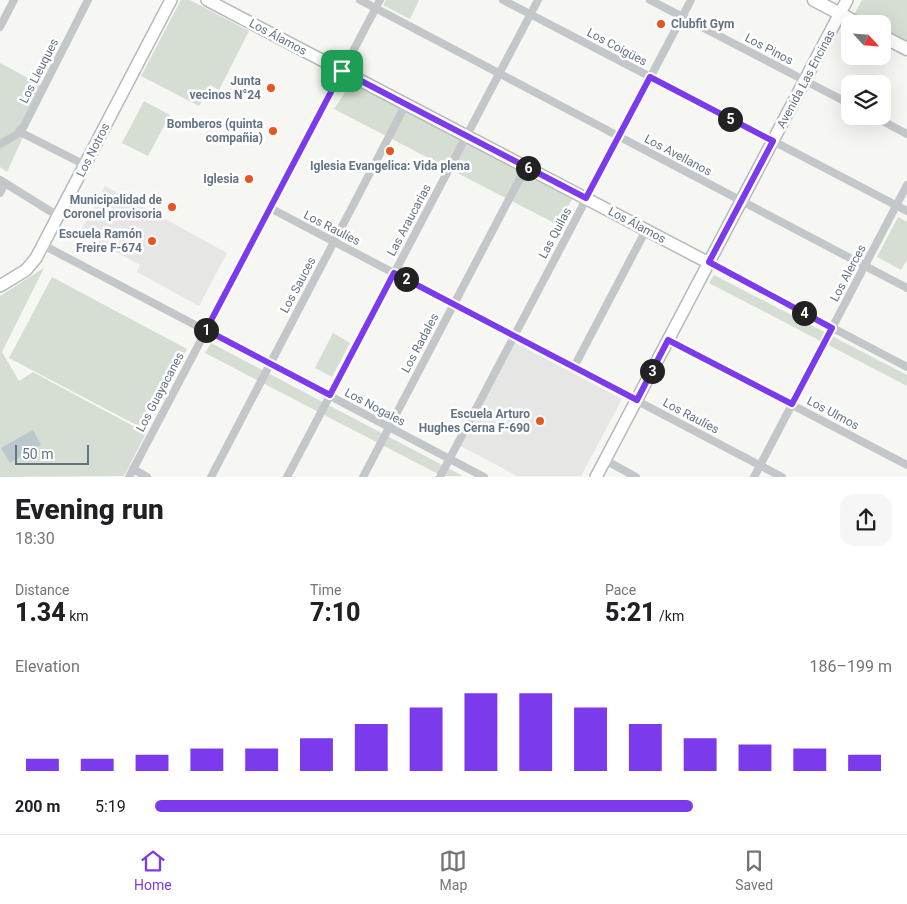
<!DOCTYPE html>
<meta charset="utf-8">
<style>
body{margin:0;font-family:Roboto,sans-serif;background:#f6f6f6;color:#202124;height:100vh;display:flex;flex-direction:column;font-size:19px;white-space:nowrap}
*{box-sizing:border-box;margin:0}
p{font-size:16px;color:#757577}
.icon{flex:none;width:28px;height:28px;fill:none;stroke:currentColor;stroke-width:2;stroke-linecap:round;stroke-linejoin:round}
.map{position:relative;height:477px;overflow:hidden}
.details{display:flex;flex-direction:column;background:#fff;flex:1}
.details>*{flex:none}
.needle{width:32px;rotate:116deg}
.tools{position:absolute;left:841px;top:15px;display:grid;gap:10px}
.tools a{display:grid;place-items:center;width:50px;height:50px;border-radius:10px;background:#fff;box-shadow:0 5px 20px #0002;font-size:25px}
.scale{position:absolute;left:15px;bottom:12px;width:74px;box-sizing:border-box;padding-left:5px;border:2px solid #647484;border-top:0;font-size:14px;line-height:18px;white-space:nowrap;color:#647484;-webkit-text-stroke:4px #fff;paint-order:stroke}
.pin{position:absolute;display:grid;place-items:center;width:42px;height:42px;color:#fff;margin:-21px;border-radius:10px;box-shadow:0 2px 8px #0006}
.km{position:absolute;width:25px;height:25px;margin:-12px;border-radius:50%;background:#222;color:#fff;font-size:14px;line-height:25px;text-align:center}
.round{display:grid;place-items:center;flex:none;width:52px;height:52px;border-radius:15px;background:#f6f6f6}
.overview{display:flex;align-items:center;justify-content:space-between;height:85px;padding:0 15px}
h1{font-size:28px;font-weight:800;line-height:38px}
.metrics{display:grid;grid-template-columns:repeat(3,1fr);gap:8px;height:85px;padding:5px 15px}
.metrics div{display:grid;align-content:center}
.metrics b{font-size:25px;font-weight:800}
.metrics small{font-size:14px;font-weight:400}
.metrics p{font-size:14px}
.chart{height:140px;padding:10px 15px}
.chart p{display:flex;justify-content:space-between}
.chart svg{width:100%;height:90px;margin-top:5px;stroke:#7c3aed;stroke-width:6}
ul{padding:0 15px;list-style:none;font-size:16px}
li{display:grid;grid-template-columns:80px 60px 1fr;align-items:center;height:38px}
li i{height:12px;border-radius:6px;background:#7c3aed}
.dock{display:flex;justify-content:space-around;align-items:center;height:70px;border-top:1px solid #e0e0e0;background:#fff;font-size:14px;color:#757577}
.dock a{display:grid;justify-items:center;gap:2px}
.dock .current{color:#7c3aed}
.map>svg:first-child{display:block}
</style>
<div class="map">
<svg width="907" height="477" viewBox="0 0 907 477">
<rect width="100%" height="100%" fill="#f6f6f2"/>
<!-- built -->
<g fill="#e6e7e5">
<path d="M105 186 227 253 199 306 137 272 140 265 80 232Z"/>
<path d="M512 341 622 399 581 476H517L457 444Z"/>
</g>
<!-- green -->
<g fill="#d6ddd3">
<path d="M181 0H190L249 31 219 90 210 85 199 106 141 76Z"/>
<path d="M386 0H419L410 19 383 5Z"/>
<path d="M862 0H907V43L883 30 882 24H870L854 15Z"/>
<path d="M0 63 43 86 19 130 23 137 7 172 0 167Z"/>
<path d="M352 82 573 197 558 225 334 109Z"/>
<path d="M144 101 170 115 148 156 122 143Z"/>
<path d="M898 217 907 222V260L901 270 877 257Z"/>
<path d="M44 268 2 352 19 381 33 372 146 433 124 476 0 477V296Z"/>
<path d="M714 275 907 375V386L709 283Z"/>
<path d="M52 277 187 349 144 429 9 358Z"/>
<path d="M333 333 350 343 332 377 315 368Z"/>
<path d="M211 343 463 476H442L205 353Z"/>
</g>
<!-- water -->
<path fill="#bcc7cd" d="M33 430 41 445 10 463 1 448Z"/>
<g fill="none" stroke-linecap="round" stroke-linejoin="round">
<defs>
<g id="secondary">
<path d="M207 0 709 263"/>
<path d="M0 286 26 270 36 258 171 0"/>
<path d="M596 477 847 0"/>
</g>
<g id="primary">
<path d="M814 0 859 24"/>
<path d="M882 36 907 49"/>
</g>
</defs>
<!-- secondary casing -->
<use href="#secondary" stroke="#b5babf" stroke-width="14"/>
<!-- primary casing -->
<use href="#primary" stroke="#b6babe" stroke-width="15"/>
<!-- street -->
<g stroke="#c3c7ca" stroke-width="8">
<path d="M360 0 907 288"/>
<path d="M503 0 907 211"/>
<path d="M650 0 850 104"/>
<path d="M0 27 14 0"/>
<path d="M873 116 907 134"/>
<path d="M20 132 85 165"/>
<path d="M0 144 16 135 24 126 88 0"/>
<path d="M0 180 58 216"/>
<path d="M0 193 5 183"/>
<path d="M270 208 782 477"/>
<path d="M43 245 484 477"/>
<path d="M709 263 907 367"/>
<path d="M668 340 907 465"/>
<path d="M574 367 646 230"/>
<path d="M605 460 636 477"/>
<path d="M133 469 147 477"/>
<path d="M129 477 380 0"/>
<path d="M211 477 406 104"/>
<path d="M287 477 538 0"/>
<path d="M363 477 526 167"/>
<path d="M440 477 691 0"/>
<path d="M754 477 907 185"/>
</g>
<!-- secondary -->
<use href="#secondary" stroke="#fff" stroke-width="11"/>
<!-- primary -->
<use href="#primary" stroke="#fff" stroke-width="12"/>
</g>
<g fill="none" stroke-linecap="round" stroke-linejoin="round">
<defs>
<path id="route" d="M342 71 586 198 650 77 773 141 709 262 832 328 792 404 668 340 637 400 394 273 330 395 206 330Z"/>
</defs>
<!-- route casing -->
<use href="#route" stroke="#fff" stroke-width="10"/>
<!-- route -->
<use href="#route" stroke="#7c3aed" stroke-width="6"/>
</g>
<!-- markers -->
<g fill="#e8551f" stroke="#fff" stroke-width="2">
<circle cx="661" cy="24" r="5"/>
<circle cx="271" cy="88" r="5"/>
<circle cx="273" cy="131" r="5"/>
<circle cx="390" cy="151" r="5"/>
<circle cx="249" cy="179" r="5"/>
<circle cx="172" cy="207" r="5"/>
<circle cx="152" cy="241" r="5"/>
<circle cx="540" cy="421" r="5"/>
</g>
<g text-anchor="middle" dominant-baseline="central" stroke-width="5" stroke-linejoin="round" paint-order="stroke">
<!-- poi labels -->
<g font-size="12" font-weight="bold" fill="#647484" stroke="#fff" text-anchor="end">
<text x="671" y="24" text-anchor="start">Clubfit Gym</text>
<text x="261" y="81">Junta<tspan x="261" dy="14">vecinos N°24</tspan></text>
<text x="263" y="124">Bomberos (quinta<tspan x="263" dy="14">compañia)</tspan></text>
<text x="390" y="166" text-anchor="middle">Iglesia Evangelica: Vida plena</text>
<text x="239" y="179">Iglesia</text>
<text x="162" y="200">Municipalidad de<tspan x="162" dy="14">Coronel provisoria</tspan></text>
<text x="142" y="234">Escuela Ramón<tspan x="142" dy="14">Freire F-674</tspan></text>
<text x="530" y="414">Escuela Arturo<tspan x="530" dy="14">Hughes Cerna F-690</tspan></text>
</g>
<!-- street labels -->
<g font-size="12" fill="#647484" stroke="#fff">
<text transform="translate(278 37) rotate(28)">Los Álamos</text>
<text transform="translate(617 47) rotate(28)">Los Coigües</text>
<text transform="translate(769 49) rotate(28)">Los Pinos</text>
<text transform="translate(39 71) rotate(-63)">Los Lleuques</text>
<text transform="translate(806 79) rotate(-62)">Avenida Las Encinas</text>
<text transform="translate(93 150) rotate(-63)">Los Notros</text>
<text transform="translate(678 155) rotate(28)">Los Avellanos</text>
<text transform="translate(409 220) rotate(-62)">Las Araucarias</text>
<text transform="translate(637 225) rotate(28)">Los Álamos</text>
<text transform="translate(332 228) rotate(27)">Los Raulíes</text>
<text transform="translate(555 233) rotate(-62)">Las Quilas</text>
<text transform="translate(848 273) rotate(-62)">Los Alerces</text>
<text transform="translate(298 285) rotate(-62)">Los Sauces</text>
<text transform="translate(420 343) rotate(-62)">Los Radales</text>
<text transform="translate(160 392) rotate(-62)">Los Guayacanes</text>
<text transform="translate(375 407) rotate(28)">Los Nogales</text>
<text transform="translate(833 413) rotate(28)">Los Ulmos</text>
<text transform="translate(691 416) rotate(28)">Los Raulíes</text>
</g>
</g>
</svg>
<div class="tools">
<a><svg class="needle" viewBox="-14 -14 28 28"><path d="M0-13l5 13h-10z" fill="#e53935"/><path d="M0 13l5-13h-10z" fill="#757577"/></svg></a>
<a><svg class="icon" aria-label="layers" viewBox="0 0 24 24"><path d="M12 4l9 5-9 5-9-5zM3 14l9 5 9-5"/></svg></a>
</div>
<div class="scale">50 m</div>
<div class="pin" style="left:342px;top:71px;background:#1e9e55"><svg class="icon" aria-label="arrive" viewBox="0 0 24 24"><path d="M6 21V4h12l-3 4 3 4H6"/></svg></div>
<b class="km" style="left:206px;top:330px">1</b>
<b class="km" style="left:406px;top:279px">2</b>
<b class="km" style="left:652px;top:371px">3</b>
<b class="km" style="left:804px;top:313px">4</b>
<b class="km" style="left:730px;top:119px">5</b>
<b class="km" style="left:528px;top:168px">6</b>
</div>
<section class="details">
<div class="overview"><div><h1>Evening run</h1><p>18:30</p></div><a class="round"><svg class="icon" aria-label="share" viewBox="0 0 24 24"><path d="M12 15V3M7 8l5-5 5 5M5 13v7h14v-7"/></svg></a></div>
<div class="metrics">
<div><p>Distance</p><b>1.34<small> km</small></b></div>
<div><p>Time</p><b>7:10</b></div>
<div><p>Pace</p><b>5:21<small> /km</small></b></div>
</div>
<div class="chart"><p><span>Elevation</span>186–199 m</p>
<svg viewBox="0 0 160 44" preserveAspectRatio="none"><path d="M5 44V38M15 44V38M25 44V36M35 44V33M45 44V33M55 44V28M65 44V21M75 44V13M85 44V6M95 44V6M105 44V13M115 44V21M125 44V28M135 44V31M145 44V33M155 44V36"/></svg>
</div>
<ul>
<li><b>200 m</b>5:19<i style="width:73%"></i></li>
</ul>
</section>
<nav class="dock">
<a class="current"><svg class="icon" aria-label="home" viewBox="0 0 24 24"><path d="M3 11l9-7 9 7M6 9v11h12V9"/></svg>Home</a>
<a><svg class="icon" aria-label="map" viewBox="0 0 24 24"><path d="M3 6l6-2 6 2 6-2v14l-6 2-6-2-6 2zM9 4v14M15 6v14"/></svg>Map</a>
<a><svg class="icon" aria-label="saved" viewBox="0 0 24 24"><path d="M7 4h10v16l-5-4-5 4z"/></svg>Saved</a>
</nav>
